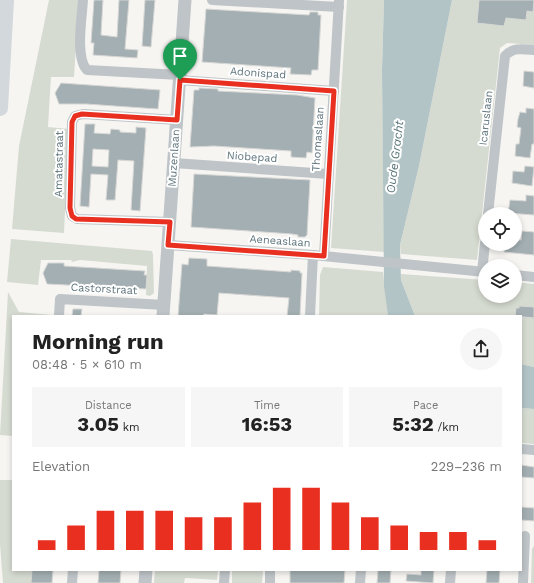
<!DOCTYPE html>
<meta charset="utf-8">
<style>
body{margin:0;font-family:"Work Sans",sans-serif;background:#f6f6f6;color:#222;height:100vh;display:flex;flex-direction:column;font-size:15px;white-space:nowrap}
*{box-sizing:border-box;margin:0}
p{font-size:13px;color:#767676}
.icon{flex:none;width:22px;height:22px;fill:none;stroke:currentColor;stroke-width:2;stroke-linecap:round;stroke-linejoin:round}
.map{position:relative;flex:1;overflow:hidden}
.drawer{position:absolute;left:12px;top:315px;width:510px;height:256px;display:flex;flex-direction:column;background:#fff;border-radius:0px;box-shadow:0 2px 6px #0003}
.drawer>*{flex:none}
.tools{position:absolute;left:478px;top:207px;display:grid;gap:8px}
.tools a{display:grid;place-items:center;width:44px;height:44px;border-radius:50%;background:#fff;box-shadow:0 2px 6px #0003;font-size:20px}
.pin{position:absolute;display:grid;place-items:center;width:34px;height:34px;color:#fff;margin:-41px -17px;border-radius:50% 50% 50% 0;rotate:-45deg;box-shadow:0 0 4px #0007}
.pin .icon{rotate:45deg}
.round{display:grid;place-items:center;flex:none;width:42px;height:42px;border-radius:21px;background:#f6f6f6}
.head{display:flex;align-items:center;justify-content:space-between;height:68px;padding:0 20px}
h1{font-size:22px;font-weight:700;line-height:30px}
.metrics{display:grid;grid-template-columns:repeat(3,1fr);gap:6px;height:68px;padding:4px 20px}
.metrics div{display:grid;align-content:center;border-radius:0px;background:#f6f6f6;text-align:center}
.metrics b{font-size:20px;font-weight:700}
.metrics small{font-size:11px;font-weight:400}
.metrics p{font-size:11px}
.chart{height:112px;padding:8px 20px}
.chart p{display:flex;justify-content:space-between}
.chart svg{width:100%;height:72px;margin-top:4px;stroke:#e82f20;stroke-width:6}
.map>svg:first-child{display:block}
</style>
<div class="map">
<svg width="534" height="583" viewBox="0 0 534 583">
<rect width="100%" height="100%" fill="#f6f5f2"/>
<!-- green -->
<g fill="#d6dbd1">
<path d="M49 0H79L74 77H51L48 127 69 129 64 233 12 229 19 146Z"/>
<path d="M347 0H384L382 70 384 252 331 248Z"/>
<path d="M452 0H534V45L507 43 500 48 477 260 401 254 400 245 419 166Z"/>
<path d="M11 239 152 251 153 255 154 293 150 296 146 295 147 266 80 260 72 262 71 260H41L38 285 7 282Z"/>
<path d="M323 267 383 272 388 316H319L320 275Z"/>
<path d="M401 274 485 280V296H515V282L534 284V367L521 364V316H415L401 280Z"/>
<path d="M8 292 19 312 52 315 13 316V436L0 435Z"/>
<path d="M521 408 534 409V444L521 443Z"/>
<path d="M0 480H13V570H33L32 583H3L0 544Z"/>
<path d="M534 546V583H531L532 549Z"/>
<path d="M155 570H218L217 580 185 578 184 583H154Z"/>
<path d="M232 570 263 571 262 583H232Z"/>
</g>
<!-- water -->
<g fill="#b3c4c6">
<path d="M384 0H452L419 166 400 245 401 280 415 316H388L384 286 382 70Z"/>
<path d="M521 364 534 367V409L521 408Z"/>
</g>
<!-- building -->
<g fill="#a3afb2" stroke="#d7d7d5" fill-rule="evenodd">
<path d="M94 0H103L101 35 117 37 119 0H129L125 49 138 50 137 58 93 55 94 43H91Z"/>
<path d="M145 0H155L151 47 142 46Z"/>
<path d="M479 0H534L533 12 527 11 526 20 506 18 504 26 477 23Z"/>
<path d="M206 9 309 15 310 12H318V15H321L318 70H312L311 75 290 74 291 68 202 62Z"/>
<path d="M524 71 534 72V88L523 86Z"/>
<path d="M61 83 160 90 158 109 86 104H59L55 93Z"/>
<path d="M199 88 218 89V91L297 95 315 98 312 153 307 152 306 158 291 157V151L214 146 190 147 194 90H199Z"/>
<path d="M526 108 534 109V144H532L530 158 515 156 516 144H519L521 128 517 127 518 119 520 112 526 113Z"/>
<path d="M85 124H95L94 133 110 134 111 129 120 130V132L136 133V127L146 128 140 211 131 210 134 161 118 160 115 200H106L108 175 91 174 89 207 80 206ZM93 149 109 150 108 167 92 166Z"/>
<path d="M525 166 534 167 532 186 512 183 513 171 524 172Z"/>
<path d="M194 174 310 180 307 235 305 237H298V235L292 234 191 227Z"/>
<path d="M526 195 534 196V215L508 213 510 200 526 201Z"/>
<path d="M522 231 534 232V255L504 252V244H515V240H521Z"/>
<path d="M189 258 207 259V266L291 272V270L300 271V273H302L300 316H287L289 298 219 293 217 315 204 314 203 316H178L182 264 188 265Z"/>
<path d="M48 263H64V266L145 271 144 275H147L146 289 47 284 43 273Z"/>
<path d="M519 306 534 307V318L515 316 516 308H519Z"/>
<path d="M73 309H82L81 316H72Z"/>
<path d="M521 465 534 467V478L521 477Z"/>
<path d="M521 507 534 508V521L521 520Z"/>
<path d="M32 570H53L52 583H31Z"/>
<path d="M99 570H121L120 583H98Z"/>
<path d="M290 570H345L344 583H290Z"/>
<path d="M378 570H391L390 583H377Z"/>
<path d="M421 570H434L433 583 406 581 407 574 421 575Z"/>
<path d="M487 570H500L499 583H486Z"/>
</g>
<g fill="none" stroke-linecap="round" stroke-linejoin="round">
<!-- minor -->
<g stroke="#bec4c7" stroke-width="10">
<path d="M83 0C82 17 75 58 87 70L180 75"/>
<path d="M212 0 339 7"/>
<path d="M179 80 334 91"/>
<path d="M174 163 328 174"/>
<path d="M488 214 505 56C513 47 523 49 534 50"/>
<path d="M170 222 77 219 72 216 70 208 72 122 75 116 83 114 177 120"/>
<path d="M168 245 313 255 485 272"/>
<path d="M324 256 339 0"/>
<path d="M482 272 485 243"/>
<path d="M515 275 534 277"/>
<path d="M59 316 60 299 164 305"/>
<path d="M310 316 313 255"/>
<path d="M521 449 534 450"/>
<path d="M72 583 73 570"/>
<path d="M224 583 225 570"/>
<path d="M270 583V570"/>
<path d="M360 583 361 570"/>
<path d="M450 583 451 570"/>
<path d="M523 583 525 536"/>
</g>
<!-- tertiary -->
<g stroke="#bec4c7" stroke-width="13">
<path d="M163 316 185 0"/>
<path d="M145 583 146 570"/>
</g>
<!-- primary -->
<path stroke="#d2d8db" stroke-width="16" d="M0 108 6 0"/>
</g>
<g fill="none" stroke-linecap="round" stroke-linejoin="round">
<defs>
<path id="route" d="M180 80 334 91 324 256 168 245 170 222 76 219 72 216 70 208 72 122 75 116 82 114 177 120Z"/>
</defs>
<!-- route casing -->
<use href="#route" stroke="#fff" stroke-width="8"/>
<!-- route -->
<use href="#route" stroke="#e82f20" stroke-width="5"/>
</g>
<g text-anchor="middle" dominant-baseline="central" stroke-width="4" stroke-linejoin="round" paint-order="stroke">
<!-- street labels -->
<g font-size="11" fill="#60767e" stroke="#fff">
<text transform="translate(258 73) rotate(4)">Adonispad</text>
<text transform="translate(486 118) rotate(-84)">Icaruslaan</text>
<text transform="translate(318 139) rotate(-86)">Thomaslaan</text>
<text transform="translate(252 157) rotate(4)">Niobepad</text>
<text transform="translate(174 158) rotate(-86)">Muzenlaan</text>
<text transform="translate(59 164) rotate(-89)">Amatastraat</text>
<text transform="translate(280 241) rotate(4)">Aeneaslaan</text>
<text transform="translate(104 289) rotate(3)">Castorstraat</text>
</g>
<!-- water labels -->
<g font-size="12" font-style="italic" fill="#5a767a" stroke="#fff">
<text transform="translate(395 157) rotate(-83)">Oude Gracht</text>
</g>
</g>
</svg>
<div class="tools">
<a><svg class="icon" aria-label="locate" viewBox="0 0 24 24"><circle cx="12" cy="12" r="6"/><path d="M12 2v4M12 18v4M2 12h4M18 12h4"/></svg></a>
<a><svg class="icon" aria-label="layers" viewBox="0 0 24 24"><path d="M12 4l9 5-9 5-9-5zM3 14l9 5 9-5"/></svg></a>
</div>
<div class="pin" style="left:180px;top:80px;background:#1e9e55"><svg class="icon" aria-label="arrive" viewBox="0 0 24 24"><path d="M6 21V4h12l-3 4 3 4H6"/></svg></div>
<section class="drawer">
<div class="head"><div><h1>Morning run</h1><p>08:48 · 5 × 610 m</p></div><a class="round"><svg class="icon" aria-label="share" viewBox="0 0 24 24"><path d="M12 15V3M7 8l5-5 5 5M5 13v7h14v-7"/></svg></a></div>
<div class="metrics">
<div><p>Distance</p><b>3.05<small> km</small></b></div>
<div><p>Time</p><b>16:53</b></div>
<div><p>Pace</p><b>5:32<small> /km</small></b></div>
</div>
<div class="chart"><p><span>Elevation</span>229–236 m</p>
<svg viewBox="0 0 160 44" preserveAspectRatio="none"><path d="M5 44V38M15 44V29M25 44V20M35 44V20M45 44V20M55 44V24M65 44V24M75 44V15M85 44V6M95 44V6M105 44V15M115 44V24M125 44V29M135 44V33M145 44V33M155 44V38"/></svg>
</div>
</section>
</div>
